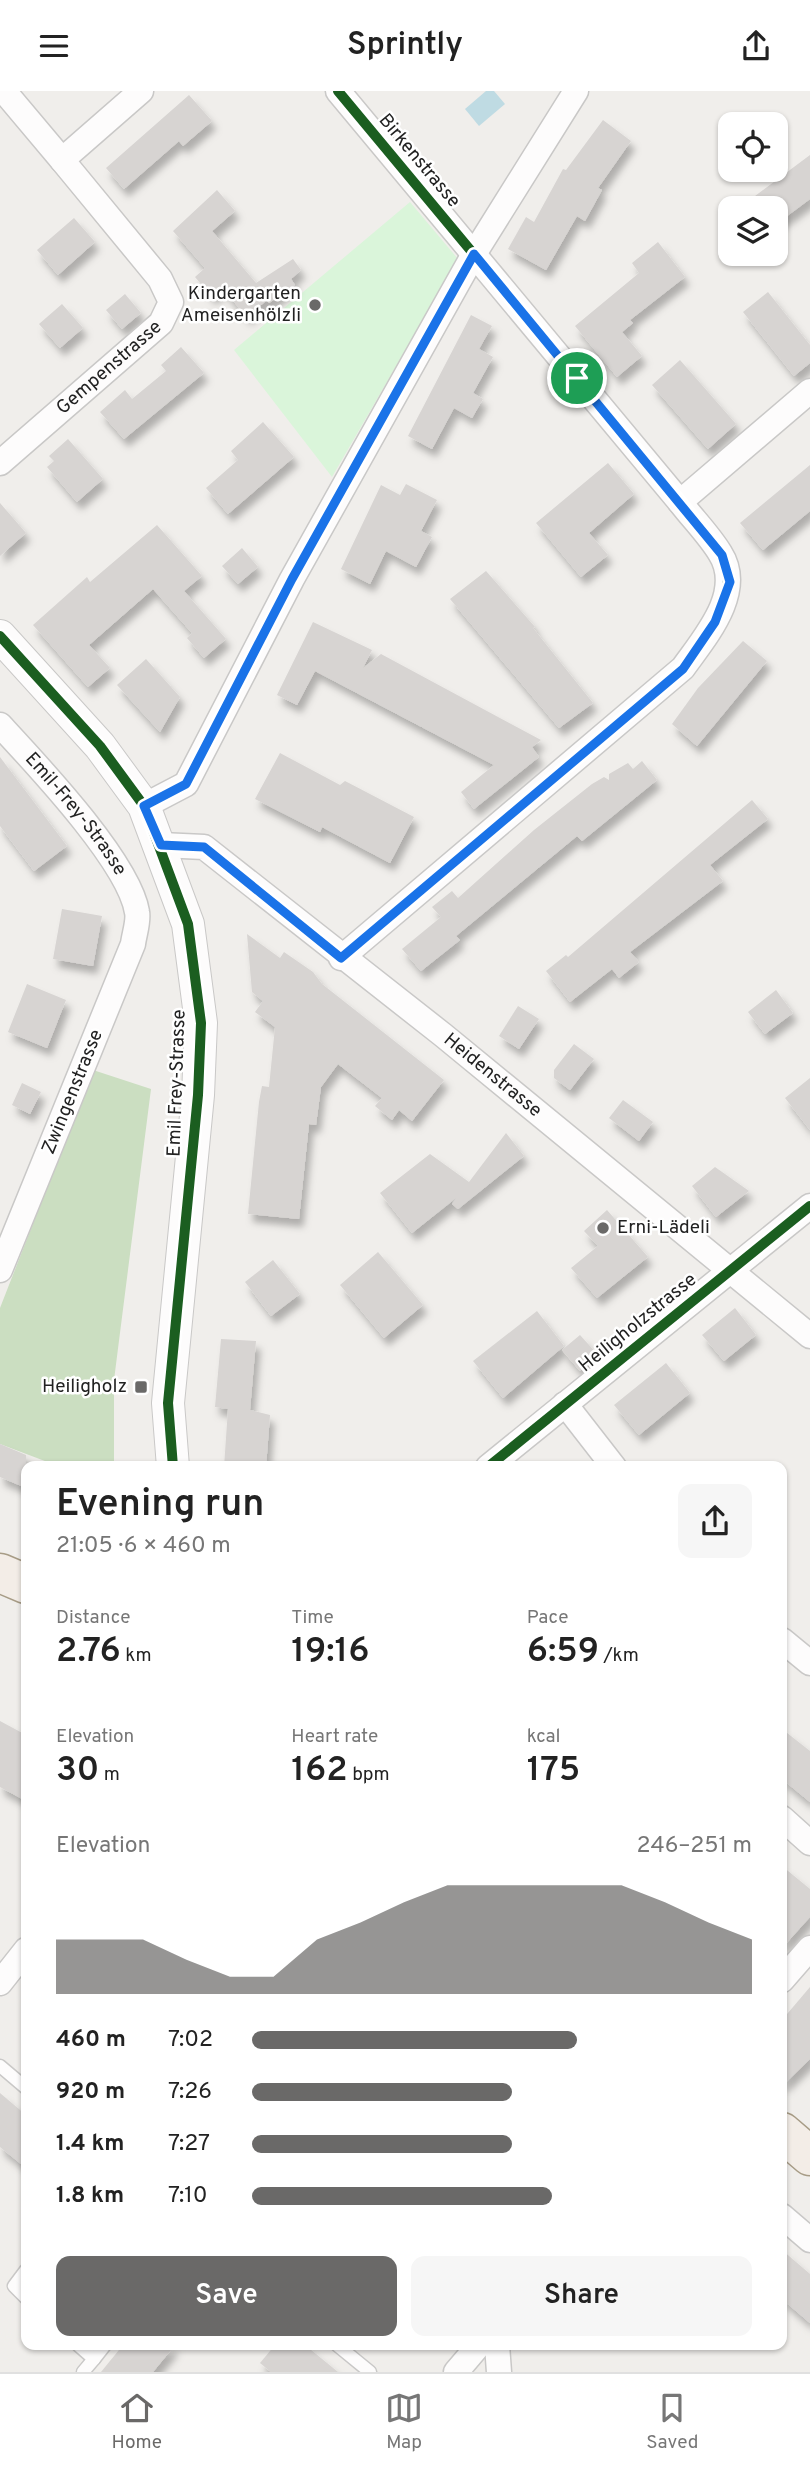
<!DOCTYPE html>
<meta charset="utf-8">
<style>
body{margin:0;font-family:Overpass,sans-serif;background:#f6f6f6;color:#222;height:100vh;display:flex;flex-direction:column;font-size:26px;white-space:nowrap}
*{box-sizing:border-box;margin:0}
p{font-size:23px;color:#767676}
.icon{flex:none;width:38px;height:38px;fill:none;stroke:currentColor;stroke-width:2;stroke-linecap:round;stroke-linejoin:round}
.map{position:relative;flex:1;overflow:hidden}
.details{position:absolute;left:21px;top:1370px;width:766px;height:889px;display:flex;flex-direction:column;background:#fff;border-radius:14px;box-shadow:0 2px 5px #0004}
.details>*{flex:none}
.fabs{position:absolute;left:718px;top:21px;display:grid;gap:14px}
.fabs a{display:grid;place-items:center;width:70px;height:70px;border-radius:14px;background:#fff;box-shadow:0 2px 5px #0004;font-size:35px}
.pin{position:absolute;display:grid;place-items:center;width:60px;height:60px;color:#fff;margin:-30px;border:4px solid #fff;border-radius:50%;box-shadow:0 2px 7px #0007}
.round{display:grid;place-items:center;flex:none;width:74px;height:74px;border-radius:14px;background:#f6f6f6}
.summary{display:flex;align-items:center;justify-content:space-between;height:119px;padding:0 35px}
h1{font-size:38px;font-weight:600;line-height:52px}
.metrics{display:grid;grid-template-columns:repeat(3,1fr);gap:10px;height:119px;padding:7px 35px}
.metrics div{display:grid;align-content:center}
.metrics b{font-size:35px;font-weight:600}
.metrics small{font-size:19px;font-weight:400}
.metrics p{font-size:19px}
.chart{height:196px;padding:14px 35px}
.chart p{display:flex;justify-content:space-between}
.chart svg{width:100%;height:126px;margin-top:7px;fill:#6a6968;opacity:.7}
.button{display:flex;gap:14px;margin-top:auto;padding:14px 35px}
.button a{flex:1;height:80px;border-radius:14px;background:#6a6968;color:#fff;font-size:28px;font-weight:600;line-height:80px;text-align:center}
.button a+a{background:#f6f6f6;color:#222}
ul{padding:0 35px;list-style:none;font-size:23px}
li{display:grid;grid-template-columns:112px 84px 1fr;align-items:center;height:52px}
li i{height:18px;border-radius:9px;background:#6a6968}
header{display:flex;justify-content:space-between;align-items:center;height:91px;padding:0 35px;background:#fff;font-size:32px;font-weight:600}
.dock{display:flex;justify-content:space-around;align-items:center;height:98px;border-top:2px solid #e0e0e0;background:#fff;font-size:19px;color:#767676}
.dock a{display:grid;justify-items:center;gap:4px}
.dock .current{color:#6a6968}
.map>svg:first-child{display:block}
</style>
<header><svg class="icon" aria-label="menu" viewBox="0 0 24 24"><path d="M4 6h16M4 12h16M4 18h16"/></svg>Sprintly<svg class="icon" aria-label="share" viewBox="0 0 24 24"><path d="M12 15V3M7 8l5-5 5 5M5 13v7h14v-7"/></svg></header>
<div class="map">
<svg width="810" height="2281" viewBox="0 0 810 2281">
<defs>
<filter id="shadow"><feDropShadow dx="4.5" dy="8" stdDeviation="3.5" flood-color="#0004"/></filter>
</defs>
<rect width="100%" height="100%" fill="#f0eeeb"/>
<!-- forest -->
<path fill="#cbdec1" d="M93 979 151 998 114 1289V1375H58L0 1353V1217Z"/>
<!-- park -->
<path fill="#daf5da" d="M410 111 458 168 332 386 234 259Z"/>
<!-- water -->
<path fill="#bfdbe3" d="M486 0H494L505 13 479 35 465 18Z"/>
<!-- building -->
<g fill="#d7d4d2" filter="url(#shadow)">
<path d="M189 4 212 30 183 55 179 50 124 98 106 77Z"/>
<path d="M603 29 631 50 598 97 602 99 585 130 577 125 546 179 508 158 526 126 534 131 563 78 566 79Z"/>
<path d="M810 64V108L775 134V117H739Z"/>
<path d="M217 99 235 120 212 140 256 192 293 168 301 179 291 188 295 194 269 212 267 209 247 226 222 197 212 206 195 186 205 177 173 140Z"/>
<path d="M74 127 95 151 58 184 37 159Z"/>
<path d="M658 151 685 186 630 229 633 232 622 241 642 265 617 286 575 235 639 182 632 172Z"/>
<path d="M768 201 810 254V272L794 285 743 221Z"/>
<path d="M125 203 141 222 122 238 106 219Z"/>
<path d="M62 213 83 237 60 257 39 233Z"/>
<path d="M471 224 492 235 479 258 493 266 473 302 483 308 472 327 454 317 432 358 408 345Z"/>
<path d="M181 256 204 282 124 348 100 321 125 299 132 308 166 280 161 274Z"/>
<path d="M680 269 736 333 708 358 652 294Z"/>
<path d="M263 331 294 366 228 423 206 397 238 369 231 360Z"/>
<path d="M68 348 103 388 77 411 47 376 54 370 49 365Z"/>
<path d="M608 372 634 403 589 442 608 464 581 486 536 432Z"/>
<path d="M810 374V420L763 459 740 432Z"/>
<path d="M406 393 437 409 421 440 432 446 416 476 386 460 370 493 341 478 381 394 400 404Z"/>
<path d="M0 412 26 442 0 465Z"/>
<path d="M157 434 202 485 184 500 226 548 204 567 187 547 192 542 153 498 89 554 110 577 88 596 33 534 87 486 90 491Z"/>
<path d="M242 457 258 476 238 493 222 475Z"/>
<path d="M486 480 535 536 533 537 593 612 559 637 450 508Z"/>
<path d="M313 531 372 559 363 577 381 563 541 649 532 656 539 666 474 718 461 701 494 674 315 580 297 614 277 604Z"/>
<path d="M743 550 767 570 697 655 672 633 698 597Z"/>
<path d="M146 568 180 606 160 641 117 594Z"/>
<path d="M280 662 340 694 345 690 414 726 390 772 322 736 320 741 255 708Z"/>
<path d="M0 666 67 755 34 780 0 735Z"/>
<path d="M642 670 657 689 582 750 577 745 456 845 460 849 421 880 402 858 441 826 432 816 452 800 458 807 534 739 592 693 604 686 609 689V683L628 672 633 678Z"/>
<path d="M752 709 768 728 710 774 723 790 630 861 639 871 619 887 612 878 570 911 546 880 566 864 568 866Z"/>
<path d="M62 818 102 825 93 875 53 868Z"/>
<path d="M247 843 280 867 284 861 313 881 322 893 444 989 412 1030 399 1019 392 1029 375 1015 382 1007 338 973 321 996 316 1034 309 1033 299 1128 248 1123 259 1011 262 995 269 996 275 936 255 921 263 910 252 901Z"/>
<path d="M27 893 66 909 47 957 8 941Z"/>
<path d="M776 899 793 922 765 943 748 921Z"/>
<path d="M518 915 539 928 519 958 499 945Z"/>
<path d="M574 953 594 968 570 999 554 987V979Z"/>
<path d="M810 987V1039L785 1007Z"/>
<path d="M22 992 41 1001 30 1023 12 1014Z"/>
<path d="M623 1009 653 1031 639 1050 609 1027Z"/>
<path d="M506 1042 524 1065 458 1118 452 1113 456 1107 412 1142 380 1102 430 1063 469 1091Z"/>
<path d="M715 1076 749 1100 716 1126 692 1095Z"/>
<path d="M607 1119 648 1166 597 1207 571 1177 598 1155 584 1140Z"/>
<path d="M378 1161 423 1214 384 1247 340 1194Z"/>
<path d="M273 1169 300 1203 271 1225 245 1191Z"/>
<path d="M735 1217 756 1244 724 1270 702 1244Z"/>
<path d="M537 1220 564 1255 503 1307 473 1270Z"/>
<path d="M580 1244 598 1264 580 1280 562 1259Z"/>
<path d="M221 1248 256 1250 250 1319 270 1324 266 1376H224L228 1318 215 1316Z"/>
<path d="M666 1272 690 1302 639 1344 614 1314Z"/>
<path d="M0 1353 26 1364V1397L0 1386Z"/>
<path d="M0 1630 26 1644V1710L0 1696Z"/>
<path d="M782 1638 810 1660V1711L782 1688Z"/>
<path d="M782 1775 810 1798V1826L782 1857Z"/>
<path d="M810 1896V1968L782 1995V1929Z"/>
<path d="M0 2002 26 2024V2077L0 2056Z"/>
<path d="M782 2159 810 2183V2232L782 2208Z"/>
<path d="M123 2254H175L153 2281H101Z"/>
<path d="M275 2254H305L338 2281H271L260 2272Z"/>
</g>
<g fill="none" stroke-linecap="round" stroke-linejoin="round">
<defs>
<g id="service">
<path d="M0 1975 26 1997"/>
<path d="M26 2179 14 2195 26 2207"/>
<path d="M78 2254 94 2268 105 2254"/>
<path d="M337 2254 370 2281"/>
<path d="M83 2281 94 2268"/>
</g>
<g id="minor">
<path d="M4 0 62 69 141 0"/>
<path d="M338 0 680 411C693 428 709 444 720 462 745 501 705 546 683 577L341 867"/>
<path id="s1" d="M0 372 161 232 171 211 160 188 62 69"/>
<path d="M680 411 810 300"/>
<path id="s2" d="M0 634C36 673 129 771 137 821 139 830 134 844 133 853L0 1179"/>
<path d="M144 715 186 693 292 488 474 163 576 0"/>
<path id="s3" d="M161 754 204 756 443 944 810 1245"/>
<path d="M565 1313 614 1376"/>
<path d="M488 1376 810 1115"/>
<path d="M782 1549 810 1572"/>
<path d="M782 1727 810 1752"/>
<path d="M782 1889 810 1857"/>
<path d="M0 1892 26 1859"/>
<path d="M782 2125 810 2149"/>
<path d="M497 2254 499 2281"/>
<path d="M456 2281 479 2254"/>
</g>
<path id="tertiary" d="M0 545 100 655 144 715 188 833 201 932 198 1004 168 1312 173 1376"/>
<g id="primary">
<path d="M0 1482 26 1493"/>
<path d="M782 2041 810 2065"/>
</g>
</defs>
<!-- service casing -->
<use href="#service" stroke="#c9c8c7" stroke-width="15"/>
<!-- minor casing -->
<use href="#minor" stroke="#c9c8c7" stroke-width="27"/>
<!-- tertiary casing -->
<use href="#tertiary" stroke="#c9c8c7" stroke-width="34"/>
<!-- primary casing -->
<use href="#primary" stroke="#a79c86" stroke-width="41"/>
<!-- service -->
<use href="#service" stroke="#fdfcfc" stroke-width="12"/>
<!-- minor -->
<use href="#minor" stroke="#fdfcfc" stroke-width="24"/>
<!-- tertiary -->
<use href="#tertiary" stroke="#fdfcfc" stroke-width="32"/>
<!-- primary -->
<use href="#primary" stroke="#f3ede7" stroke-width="38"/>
<defs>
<g id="cycleway">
<path d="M338 0 680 411C693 428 709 444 720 462 745 501 705 546 683 577L341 867"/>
<path d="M0 545 100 655 144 715 188 833 201 932 198 1004 168 1312 173 1376"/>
<path d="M488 1376 810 1115"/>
</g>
</defs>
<!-- cycleway casing -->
<use href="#cycleway" stroke="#fff" stroke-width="15"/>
<!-- cycleway -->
<use href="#cycleway" stroke="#1b5e20" stroke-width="10"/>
</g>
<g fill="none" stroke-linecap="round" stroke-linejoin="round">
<defs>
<path id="route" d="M474 163 722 464 730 491 715 531 683 578 341 867 204 756 161 754 144 715 186 693 292 488Z"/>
</defs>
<!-- route casing -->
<use href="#route" stroke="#fff" stroke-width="14"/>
<!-- route -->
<use href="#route" stroke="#1a73e8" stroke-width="9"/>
</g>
<!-- markers -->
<g fill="#6a6968" stroke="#fff" stroke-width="2.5">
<circle cx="315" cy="214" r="7"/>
<circle cx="603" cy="1137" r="7"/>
<rect x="134" y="1289" width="14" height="14" rx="3.5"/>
</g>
<g text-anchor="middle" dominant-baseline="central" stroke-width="5" stroke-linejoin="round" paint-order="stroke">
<!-- street labels -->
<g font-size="19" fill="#222" stroke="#fff">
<text transform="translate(419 70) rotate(50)">Birkenstrasse</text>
<text stroke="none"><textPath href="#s1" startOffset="145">Gempenstrasse</textPath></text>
<text stroke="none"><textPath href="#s2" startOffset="117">Emil-Frey-Strasse</textPath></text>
<text stroke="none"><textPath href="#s3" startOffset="411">Heidenstrasse</textPath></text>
<text transform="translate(177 992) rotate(-88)">Emil Frey-Strasse</text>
<text transform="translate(73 1001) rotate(-68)">Zwingenstrasse</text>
<text transform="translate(638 1232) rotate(-39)">Heiligholzstrasse</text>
</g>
<!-- poi labels -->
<g font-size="19" fill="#222" stroke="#fff" text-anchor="end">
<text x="301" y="203">Kindergarten<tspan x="301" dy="22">Ameisenhölzli</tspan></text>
<text x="617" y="1137" text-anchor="start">Erni-Lädeli</text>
<text x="127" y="1296">Heiligholz</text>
</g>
</g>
</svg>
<div class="fabs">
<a><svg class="icon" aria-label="locate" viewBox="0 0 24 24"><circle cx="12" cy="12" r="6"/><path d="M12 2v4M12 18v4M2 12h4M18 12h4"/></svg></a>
<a><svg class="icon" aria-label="layers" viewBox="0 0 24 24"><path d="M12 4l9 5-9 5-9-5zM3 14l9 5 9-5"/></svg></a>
</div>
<div class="pin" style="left:577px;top:287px;background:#1e9e55"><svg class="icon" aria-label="arrive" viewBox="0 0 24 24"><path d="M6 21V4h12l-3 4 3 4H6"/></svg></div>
<section class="details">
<div class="summary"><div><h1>Evening run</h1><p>21:05 · 6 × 460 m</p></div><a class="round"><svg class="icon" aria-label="share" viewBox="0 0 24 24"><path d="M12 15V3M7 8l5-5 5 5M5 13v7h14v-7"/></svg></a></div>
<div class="metrics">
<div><p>Distance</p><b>2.76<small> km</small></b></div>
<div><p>Time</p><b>19:16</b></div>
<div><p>Pace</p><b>6:59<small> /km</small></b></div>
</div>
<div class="metrics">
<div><p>Elevation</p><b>30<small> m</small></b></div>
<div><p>Heart rate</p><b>162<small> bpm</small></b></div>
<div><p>kcal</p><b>175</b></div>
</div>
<div class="chart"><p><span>Elevation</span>246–251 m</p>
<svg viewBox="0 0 160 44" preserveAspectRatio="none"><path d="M0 44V25L10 25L20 25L30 32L40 38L50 38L60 25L70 19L80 12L90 6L100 6L110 6L120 6L130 6L140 12L150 19L160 25V44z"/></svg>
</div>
<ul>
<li><b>460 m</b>7:02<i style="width:65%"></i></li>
<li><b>920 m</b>7:26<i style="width:52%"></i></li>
<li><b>1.4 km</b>7:27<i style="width:52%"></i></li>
<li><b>1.8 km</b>7:10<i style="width:60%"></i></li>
</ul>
<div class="button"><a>Save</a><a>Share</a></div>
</section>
</div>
<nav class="dock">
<a class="current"><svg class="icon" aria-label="home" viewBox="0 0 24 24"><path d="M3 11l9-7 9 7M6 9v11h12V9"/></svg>Home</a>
<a><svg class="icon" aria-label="map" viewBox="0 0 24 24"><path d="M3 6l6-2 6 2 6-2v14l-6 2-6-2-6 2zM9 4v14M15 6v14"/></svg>Map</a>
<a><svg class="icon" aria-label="saved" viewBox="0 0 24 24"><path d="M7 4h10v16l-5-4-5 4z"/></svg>Saved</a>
</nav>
